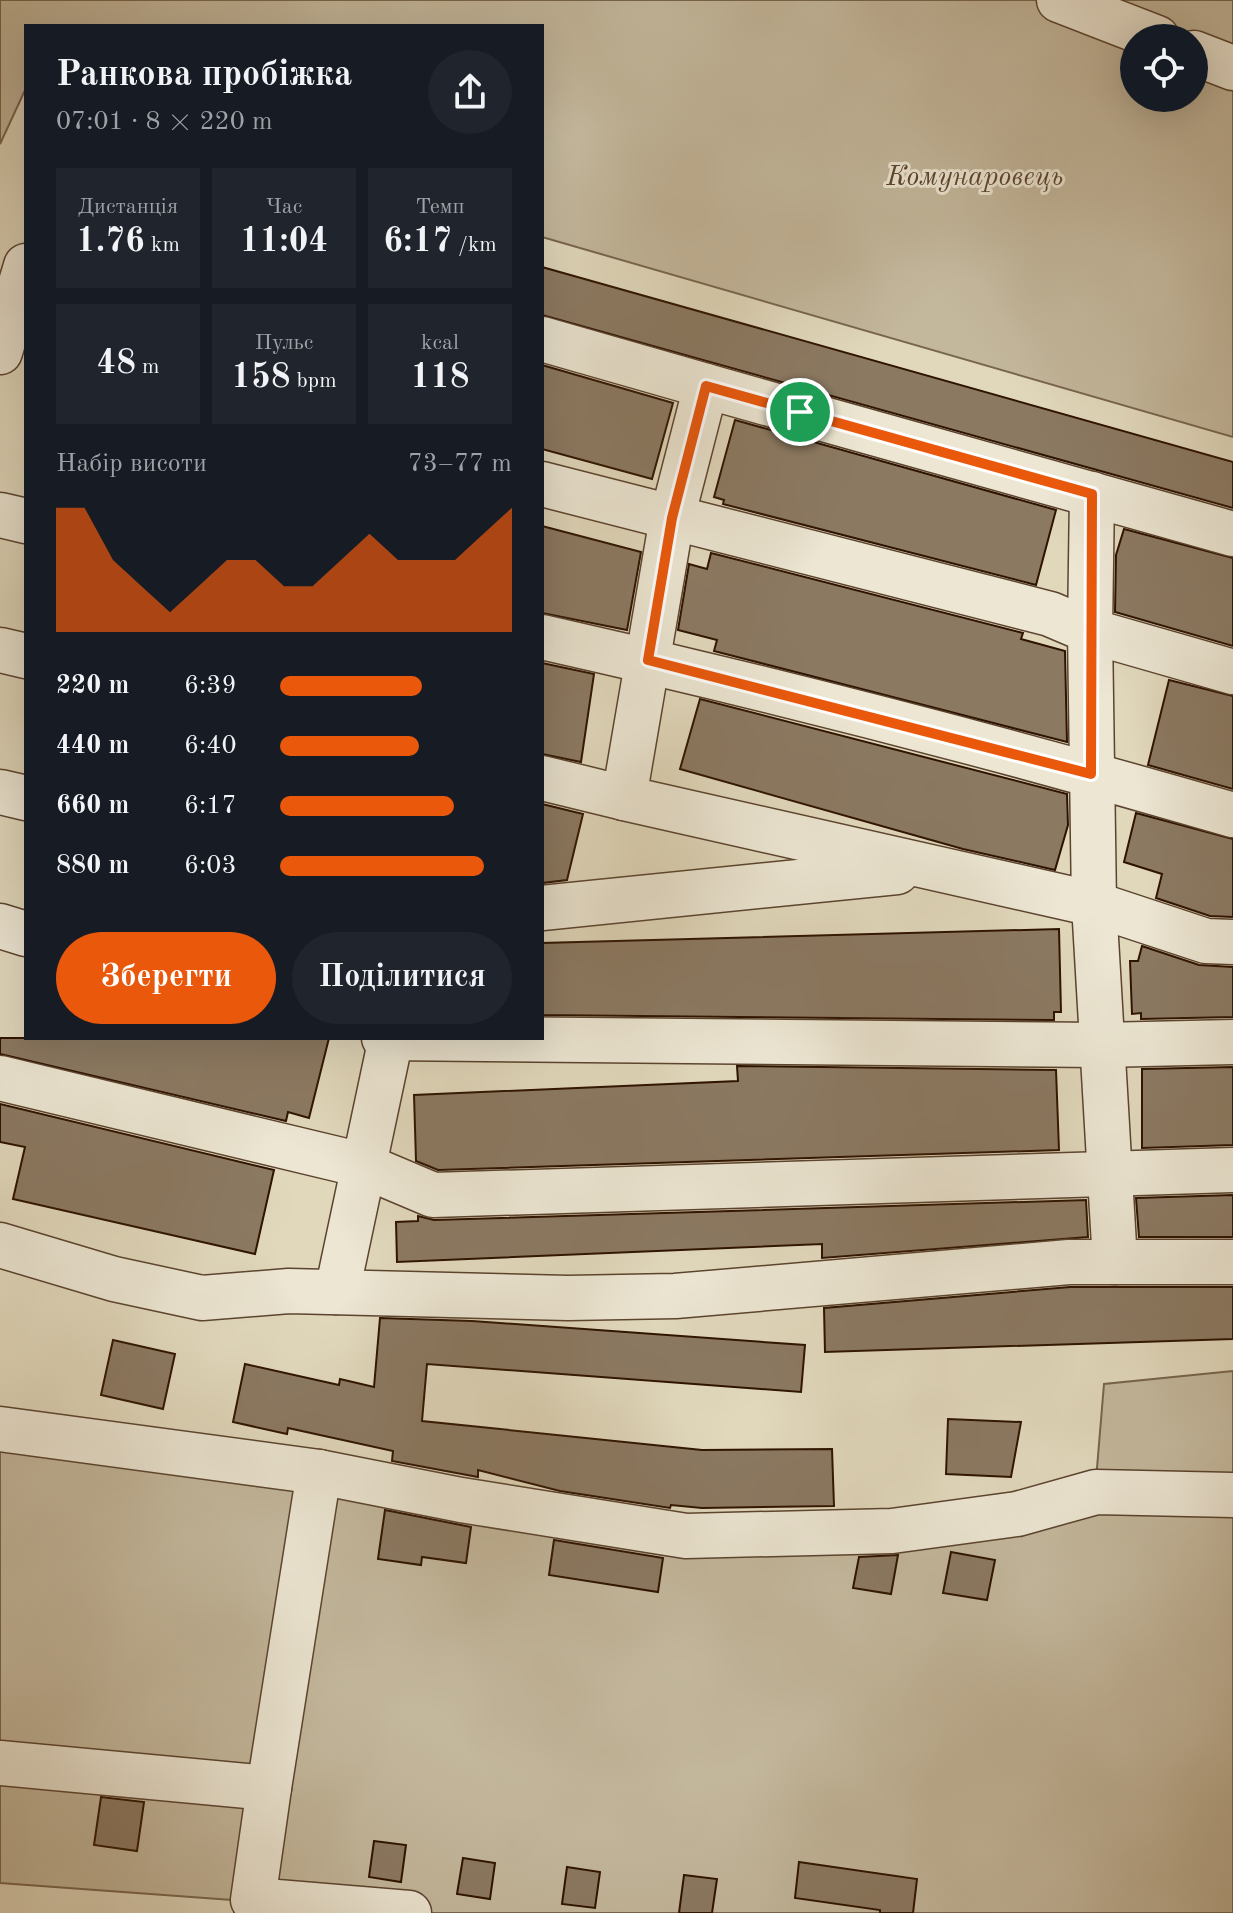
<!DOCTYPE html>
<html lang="uk">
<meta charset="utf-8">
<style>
body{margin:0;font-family:"Old Standard TT",serif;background:#20242c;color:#f1f3f6;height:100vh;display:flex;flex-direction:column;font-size:30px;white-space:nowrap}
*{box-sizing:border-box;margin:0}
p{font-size:26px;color:#9ea1a6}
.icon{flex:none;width:44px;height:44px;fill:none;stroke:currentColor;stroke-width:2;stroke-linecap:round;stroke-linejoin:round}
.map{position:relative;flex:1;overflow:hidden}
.side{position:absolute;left:24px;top:24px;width:520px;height:1016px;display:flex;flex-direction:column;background:#171b24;border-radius:0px;box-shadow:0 8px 32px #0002}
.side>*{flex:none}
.controls{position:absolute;left:1120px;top:24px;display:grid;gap:16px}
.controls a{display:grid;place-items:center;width:88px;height:88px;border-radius:50%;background:#171b24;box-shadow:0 8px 32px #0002;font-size:40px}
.pin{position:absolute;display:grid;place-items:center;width:68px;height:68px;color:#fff;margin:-34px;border:4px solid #fff;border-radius:50%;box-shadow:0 2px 8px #0007}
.round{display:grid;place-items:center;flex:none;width:84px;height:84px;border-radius:42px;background:#20242c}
.headline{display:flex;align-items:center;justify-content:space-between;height:136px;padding:0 32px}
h1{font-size:36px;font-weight:700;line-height:60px}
.figures{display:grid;grid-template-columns:repeat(3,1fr);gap:12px;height:136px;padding:8px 32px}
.figures div{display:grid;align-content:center;border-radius:0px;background:#20242c;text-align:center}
.figures b{font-size:34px;font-weight:700}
.figures small{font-size:22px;font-weight:400}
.figures p{font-size:22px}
.chart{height:224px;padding:16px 32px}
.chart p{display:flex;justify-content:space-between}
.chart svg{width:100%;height:144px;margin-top:8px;fill:#ea580c;opacity:.7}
.cta{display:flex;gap:16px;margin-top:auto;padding:16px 32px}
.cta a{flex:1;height:92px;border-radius:48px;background:#ea580c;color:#fff;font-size:32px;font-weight:700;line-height:92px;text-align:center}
.cta a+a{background:#20242c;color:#f1f3f6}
ul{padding:0 32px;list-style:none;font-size:26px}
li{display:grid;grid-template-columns:128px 96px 1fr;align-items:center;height:60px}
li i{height:20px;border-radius:10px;background:#ea580c}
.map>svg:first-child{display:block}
</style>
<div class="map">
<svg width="1233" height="1913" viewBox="0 0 1233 1913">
<rect width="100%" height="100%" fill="#e1d8bc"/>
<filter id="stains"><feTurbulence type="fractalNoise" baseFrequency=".0025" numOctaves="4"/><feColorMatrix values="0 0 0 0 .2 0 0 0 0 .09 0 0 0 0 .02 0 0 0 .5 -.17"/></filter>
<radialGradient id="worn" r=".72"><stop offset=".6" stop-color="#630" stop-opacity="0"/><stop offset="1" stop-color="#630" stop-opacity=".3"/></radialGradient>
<!-- green -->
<g fill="#c3b79c" stroke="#78654e" stroke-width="2" fill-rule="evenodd">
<path d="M0 0H1233V437L542 237V26H26V88L0 144ZM1134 38H1194V98H1134Z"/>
<path d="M1233 1371V1913H409L0 1883V1426L686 1536 1095 1492 1104 1384Z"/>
</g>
<!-- building -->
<g fill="#8b7962" stroke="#2e1300" stroke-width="2">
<path d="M542 267 1233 462V508L542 315Z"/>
<path d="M542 365 673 403 652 479 542 449Z"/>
<path d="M735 420 1056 510 1036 585 723 504 724 500 714 497Z"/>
<path d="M542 526 641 552 627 630 542 613Z"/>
<path d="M1124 529 1233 558V646L1115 612 1116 555Z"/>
<path d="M711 553 1023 633 1021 639 1065 651 1067 742 714 651 717 640 678 630 689 564 707 569Z"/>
<path d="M542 663 594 674 581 762 542 754Z"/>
<path d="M1169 680 1233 696V789L1148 765Z"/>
<path d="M700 699 1067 794 1068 825 1055 870 963 849 680 769Z"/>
<path d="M542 804 583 814 567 880 542 883Z"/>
<path d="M1136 813 1233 839V917L1210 916 1156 898 1162 874 1124 862Z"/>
<path d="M1059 929 1061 1012H1054V1020L542 1015V943Z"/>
<path d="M1142 946 1199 965 1233 967V1017L1141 1019V1013L1132 1014 1130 961H1138Z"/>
<path d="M0 1038H329L309 1118 288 1112 286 1121 0 1054Z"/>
<path d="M737 1066 1056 1070 1059 1150 438 1170 416 1161 414 1095 738 1081Z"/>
<path d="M1233 1067V1145L1142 1148V1069Z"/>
<path d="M0 1104 274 1170 255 1254 13 1199 25 1147 0 1142Z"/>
<path d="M1233 1195V1237H1139L1136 1198Z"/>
<path d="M1086 1200 1088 1237 822 1258V1244L397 1262 396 1222 418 1221V1216L434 1220Z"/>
<path d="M1070 1287H1233V1339L825 1352 824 1308Z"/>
<path d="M380 1318 472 1321 805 1345 801 1392 427 1364 422 1421 702 1450 832 1449 834 1506 702 1508 671 1505 670 1508 560 1491 478 1470V1477L392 1461 393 1451 288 1428 287 1434 233 1422 245 1364 339 1385 340 1379 374 1387Z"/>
<path d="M113 1340 175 1354 163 1409 101 1395Z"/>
<path d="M948 1419 1021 1422 1011 1477 946 1474Z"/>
<path d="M385 1510 471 1527 466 1563 422 1557 421 1565 378 1559Z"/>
<path d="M554 1540 663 1558 658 1592 549 1575Z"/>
<path d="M951 1552 995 1560 987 1600 943 1593Z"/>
<path d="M898 1555 891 1594 853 1588 859 1557Z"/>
<path d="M101 1797 144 1802 137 1851 94 1845Z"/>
<path d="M374 1841 406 1845 401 1882 369 1877Z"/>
<path d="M463 1858 495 1863 490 1899 457 1894Z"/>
<path d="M799 1862 917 1879 913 1913H880V1910L795 1898Z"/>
<path d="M567 1867 600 1872 595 1908 562 1904Z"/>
<path d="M684 1875 717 1879 712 1913H679Z"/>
</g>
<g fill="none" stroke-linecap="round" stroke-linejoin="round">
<defs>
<g id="minor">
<path d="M1059 0 1157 38"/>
<path d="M1194 53 1233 68"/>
<path d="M542 339 706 386 672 518 624 798 1094 904 1206 941 1233 942"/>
<path d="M0 352 26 266"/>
<path d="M706 386 1233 534"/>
<path d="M542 484 1050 614 1090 631 1094 904 1115 1262"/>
<path d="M1092 494 1090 631 1233 672"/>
<path d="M0 515 26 521"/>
<path d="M542 637C774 689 1005 749 1233 815"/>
<path d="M0 650 26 656"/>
<path d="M542 778 624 798"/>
<path d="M0 792 26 798"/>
<path d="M542 908 897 872"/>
<path d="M0 926 26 934"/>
<path d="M384 1038 1101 1045 1233 1042"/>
<path d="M0 1078 362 1165 433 1195 1233 1170"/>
<path d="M0 1245 114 1279 202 1298 289 1291 568 1298 675 1296 1069 1262H1233"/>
<path d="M337 1292 391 1038"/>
<path d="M0 1429 319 1472 461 1500 686 1536 892 1531 1017 1514 1096 1492 1233 1495"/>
<path d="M0 1763 269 1788 319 1472"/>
<path d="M269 1788 253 1900 409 1913"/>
</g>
</defs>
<!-- minor casing -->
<use href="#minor" stroke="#5b442f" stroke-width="47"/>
<!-- minor -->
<use href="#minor" stroke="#ece6d3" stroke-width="44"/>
</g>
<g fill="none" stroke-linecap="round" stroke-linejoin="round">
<defs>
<path id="route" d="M706 386 1092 494 1091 774 648 660 672 518Z"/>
</defs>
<!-- route casing -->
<use href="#route" stroke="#fff" stroke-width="16"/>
<!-- route -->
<use href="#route" stroke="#ea580c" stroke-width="10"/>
</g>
<g text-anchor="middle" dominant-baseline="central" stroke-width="6" stroke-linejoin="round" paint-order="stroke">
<!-- park labels -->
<g font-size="28" font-style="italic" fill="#5b442f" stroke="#ece6d3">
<text x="975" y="178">Комунаровець</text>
</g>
</g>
<rect width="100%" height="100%" filter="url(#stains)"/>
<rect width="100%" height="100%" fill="url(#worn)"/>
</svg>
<div class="controls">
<a><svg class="icon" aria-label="locate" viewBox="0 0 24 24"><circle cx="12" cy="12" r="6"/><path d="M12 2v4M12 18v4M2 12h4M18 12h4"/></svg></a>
</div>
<div class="pin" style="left:800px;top:412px;background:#1e9e55"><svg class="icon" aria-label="arrive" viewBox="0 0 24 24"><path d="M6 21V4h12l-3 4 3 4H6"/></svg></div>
<section class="side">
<div class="headline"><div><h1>Ранкова пробіжка</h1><p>07:01 · 8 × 220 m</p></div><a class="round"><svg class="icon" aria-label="share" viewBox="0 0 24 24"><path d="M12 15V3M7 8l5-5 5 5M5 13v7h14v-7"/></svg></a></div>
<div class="figures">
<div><p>Дистанція</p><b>1.76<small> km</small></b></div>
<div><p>Час</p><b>11:04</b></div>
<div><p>Темп</p><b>6:17<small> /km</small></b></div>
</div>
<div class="figures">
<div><b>48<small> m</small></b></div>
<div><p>Пульс</p><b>158<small> bpm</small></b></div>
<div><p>kcal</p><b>118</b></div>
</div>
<div class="chart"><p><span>Набір висоти</span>73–77 m</p>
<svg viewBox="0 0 160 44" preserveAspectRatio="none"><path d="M0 44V6L10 6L20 22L30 30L40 38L50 30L60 22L70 22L80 30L90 30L100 22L110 14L120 22L130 22L140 22L150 14L160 6V44z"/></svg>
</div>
<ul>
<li><b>220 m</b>6:39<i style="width:61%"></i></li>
<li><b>440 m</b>6:40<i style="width:60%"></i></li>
<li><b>660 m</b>6:17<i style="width:75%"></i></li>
<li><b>880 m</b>6:03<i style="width:88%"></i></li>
</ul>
<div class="cta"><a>Зберегти</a><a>Поділитися</a></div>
</section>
</div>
